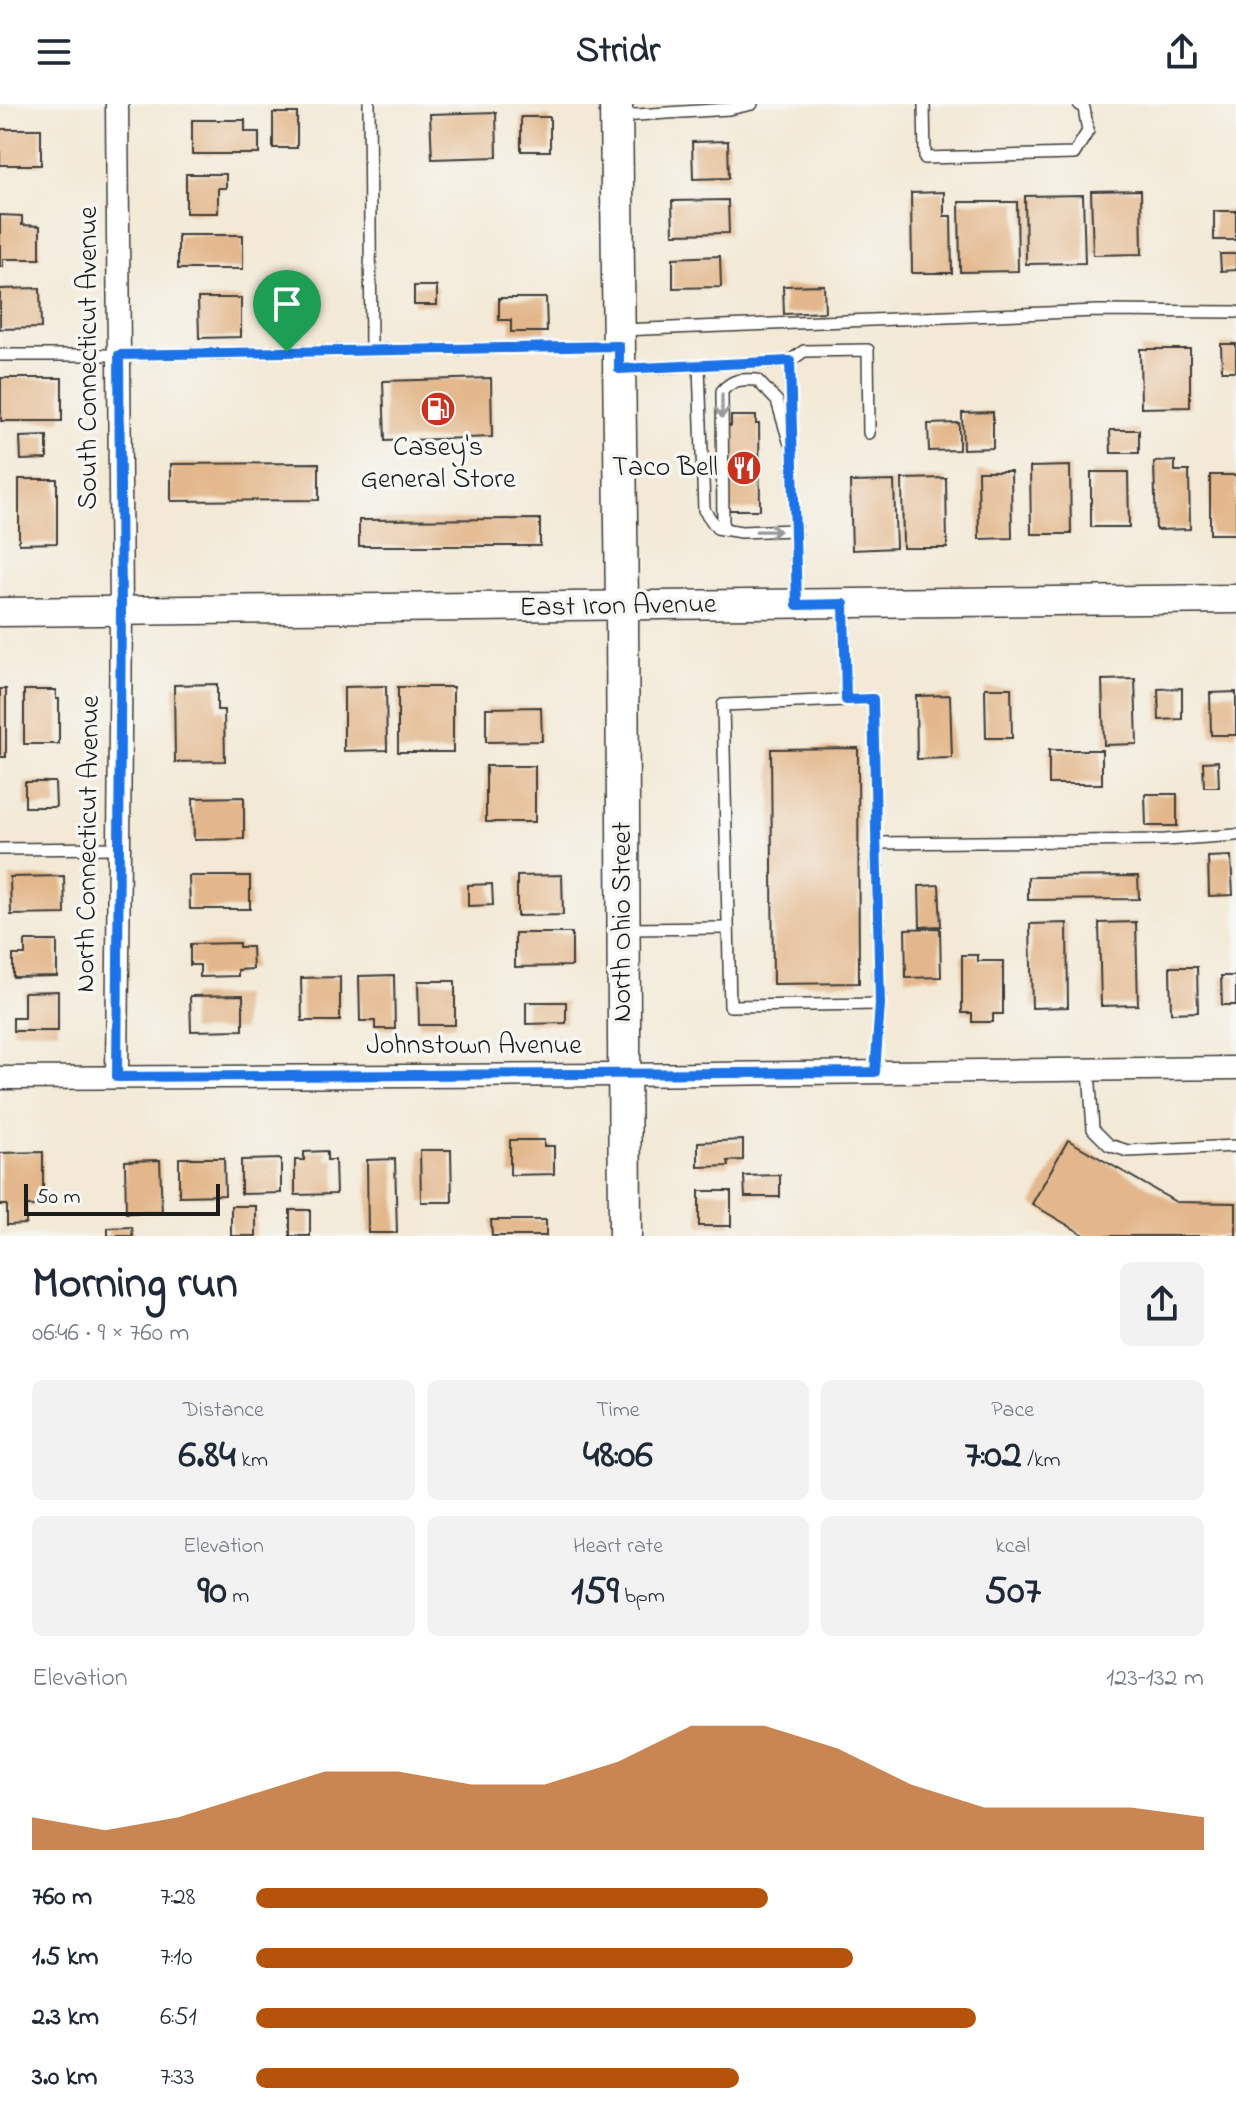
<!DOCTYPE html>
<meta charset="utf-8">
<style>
body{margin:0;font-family:"Indie Flower",sans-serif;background:#f2f2f3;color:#1f2937;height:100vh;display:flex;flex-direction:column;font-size:30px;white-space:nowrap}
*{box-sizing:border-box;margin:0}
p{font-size:26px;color:#747a83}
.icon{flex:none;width:44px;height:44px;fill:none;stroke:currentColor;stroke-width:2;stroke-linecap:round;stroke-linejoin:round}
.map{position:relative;height:1132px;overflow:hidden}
.sheet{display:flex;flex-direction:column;background:#fff;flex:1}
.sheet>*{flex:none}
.scale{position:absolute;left:24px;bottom:20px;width:196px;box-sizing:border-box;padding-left:8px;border:4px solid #1c1c1c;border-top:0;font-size:22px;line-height:28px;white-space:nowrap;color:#1c1c1c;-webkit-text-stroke:6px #f6f6f2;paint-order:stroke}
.pin{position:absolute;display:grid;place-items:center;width:68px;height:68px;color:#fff;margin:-82px -34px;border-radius:50% 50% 50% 0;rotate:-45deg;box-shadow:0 0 8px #0007}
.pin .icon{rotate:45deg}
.round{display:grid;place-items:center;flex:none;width:84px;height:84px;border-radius:12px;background:#f2f2f3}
.overview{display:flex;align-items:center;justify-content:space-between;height:136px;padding:0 32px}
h1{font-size:44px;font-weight:800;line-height:60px}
.figures{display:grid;grid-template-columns:repeat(3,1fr);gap:12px;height:136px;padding:8px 32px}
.figures div{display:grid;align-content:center;border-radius:12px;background:#f2f2f3;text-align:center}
.figures b{font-size:40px;font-weight:800}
.figures small{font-size:22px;font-weight:400}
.figures p{font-size:22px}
.chart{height:224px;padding:16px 32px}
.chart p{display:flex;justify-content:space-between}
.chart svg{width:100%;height:144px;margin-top:8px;fill:#b45309;opacity:.7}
ul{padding:0 32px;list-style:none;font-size:26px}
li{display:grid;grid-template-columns:128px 96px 1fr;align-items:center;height:60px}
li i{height:20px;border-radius:10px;background:#b45309}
header{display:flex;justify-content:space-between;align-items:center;height:104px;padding:0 32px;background:#fff;font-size:36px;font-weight:800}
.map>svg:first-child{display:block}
</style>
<header><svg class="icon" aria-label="menu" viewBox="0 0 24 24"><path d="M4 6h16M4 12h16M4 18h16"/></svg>Stridr<svg class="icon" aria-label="share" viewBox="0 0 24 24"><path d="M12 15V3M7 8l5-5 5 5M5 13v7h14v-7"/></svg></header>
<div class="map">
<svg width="1236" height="1132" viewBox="0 0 1236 1132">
<rect width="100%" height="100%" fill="#f6f6f2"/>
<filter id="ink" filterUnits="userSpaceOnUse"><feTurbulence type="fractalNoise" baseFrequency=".0125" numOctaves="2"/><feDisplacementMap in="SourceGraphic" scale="16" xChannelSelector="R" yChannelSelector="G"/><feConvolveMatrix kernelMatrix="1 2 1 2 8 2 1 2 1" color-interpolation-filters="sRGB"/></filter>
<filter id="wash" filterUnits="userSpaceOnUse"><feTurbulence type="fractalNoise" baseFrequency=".006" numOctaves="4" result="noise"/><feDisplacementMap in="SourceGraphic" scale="32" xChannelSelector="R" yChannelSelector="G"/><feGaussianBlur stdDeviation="1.8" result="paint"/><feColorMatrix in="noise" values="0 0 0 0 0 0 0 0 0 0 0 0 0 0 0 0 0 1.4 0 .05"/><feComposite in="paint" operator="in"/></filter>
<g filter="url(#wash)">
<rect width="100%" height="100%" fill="#f3e9d6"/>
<g id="blocks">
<!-- building -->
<g fill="#e3b78b">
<path d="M496 8 497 53 432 55 430 10Z"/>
<rect x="273" y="9" width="24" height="35"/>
<rect x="521" y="13" width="29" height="34"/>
<path d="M192 16H245V28H259V50H192Z"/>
<rect x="0" y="25" width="41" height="36"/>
<path d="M728 37 729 74 693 75 692 38Z"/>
<path d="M186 70H226V84H218V109H186Z"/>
<path d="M1141 86 1142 150 1093 151 1091 87Z"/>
<path d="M944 88V112H951L952 169H912L911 89Z"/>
<path d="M1083 91 1085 159 1026 160 1025 92Z"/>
<path d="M728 96 729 129 673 130 672 97Z"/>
<path d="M959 98H1017L1018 167 960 168Z"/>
<rect x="1214" y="107" width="22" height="29"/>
<path d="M0 111 22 112V121L40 122V155H3V163H0Z"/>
<rect x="178" y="131" width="65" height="34"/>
<path d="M1220 150H1236V166L1221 167Z"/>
<path d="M720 152 721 183 673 184V154Z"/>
<path d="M824 181 825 208 784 210 783 182Z"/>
<rect x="414" y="182" width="23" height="19"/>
<path d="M40 184 41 224 0 225V185Z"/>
<path d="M198 194H241V233L199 234Z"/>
<path d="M499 194H546L547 228H511V216H499Z"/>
<path d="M1221 240H1236V267H1222Z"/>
<path d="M1140 245H1190V303L1141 304Z"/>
<rect x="1" y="274" width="61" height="43"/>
<path d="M491 274 492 333 385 337 383 277Z"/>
<path d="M993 308V344L963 345 962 309Z"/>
<path d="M731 312H756V320H759L760 406H728L727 322H731Z"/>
<path d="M959 319V346L929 347 928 320Z"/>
<path d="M1110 326H1139V349H1111Z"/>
<path d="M47 332V355L21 356 20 333Z"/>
<path d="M1175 357V367H1189L1190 425 1156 426 1154 358Z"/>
<path d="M319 359V396L171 397V360Z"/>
<path d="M1070 362 1071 430H1031L1030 363Z"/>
<path d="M978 367H1011L1012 434 979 435Z"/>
<path d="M1091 368H1128L1129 423H1091Z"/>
<rect x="1210" y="371" width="26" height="59"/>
<path d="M946 374 947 444H903L902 375Z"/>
<path d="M19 375H57V439L19 440Z"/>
<path d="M894 377 896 444 852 446 850 378Z"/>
<path d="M540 415V442H359V416Z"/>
<path d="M1135 575 1137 640 1104 641 1102 576Z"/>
<path d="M217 580V606H224L225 657 175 658 174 581Z"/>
<path d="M386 582 387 646 344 647V583Z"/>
<rect x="398" y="583" width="55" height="65"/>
<path d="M985 584H1011L1012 634H986Z"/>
<path d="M1182 584V615L1159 616 1158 585Z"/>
<rect x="0" y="585" width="6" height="68"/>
<path d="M24 586H56V595H59V640H24Z"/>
<path d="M1236 588V631H1211L1210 589Z"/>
<path d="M950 591 952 654 917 655 916 592Z"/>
<path d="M541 603 542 637 486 638V604Z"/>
<path d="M858 644 859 879 773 880 771 645Z"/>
<rect x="1049" y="646" width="53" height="34"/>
<path d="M1218 657 1219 683H1204L1203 658Z"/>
<rect x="486" y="662" width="49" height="56"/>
<path d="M25 678H55L56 703H25Z"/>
<path d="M1145 690H1177V722H1146Z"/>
<path d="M244 693V735L194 736 193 694Z"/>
<path d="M1231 752 1233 791 1209 792 1208 753Z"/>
<path d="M562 771 563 811 517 812V772Z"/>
<path d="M64 772 65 810 11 811 10 773Z"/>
<path d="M189 772H250V805H190Z"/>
<path d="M1138 772 1139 795 1028 796V773Z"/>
<path d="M492 780 493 801 468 802V781Z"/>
<path d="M939 781 941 822 920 823 919 782Z"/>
<path d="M1136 818 1138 901 1101 902 1099 819Z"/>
<path d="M1067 819 1068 903 1032 904 1030 820Z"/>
<path d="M940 824 941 873 906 874 905 825Z"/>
<path d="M515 829H572V862L515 863Z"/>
<path d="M25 837H57V872L13 873V851H25Z"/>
<path d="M239 839V843H252L253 865 238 866V872L200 873V861H190V840Z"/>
<path d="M962 851H978V857H1003V910H993V918H972V909H962Z"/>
<path d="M1170 863H1197L1198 908 1171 909Z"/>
<path d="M394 871 395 925H375V917H360L359 872Z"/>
<path d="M1221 872H1236V901H1222Z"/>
<path d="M340 873V917H302L301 874Z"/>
<path d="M418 877H455V921H419Z"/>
<path d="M58 887V927H13V914H24V888Z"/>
<path d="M243 891V926L191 927 190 892Z"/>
<path d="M526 898H566V919L526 920Z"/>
<path d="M510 1036H544V1042H554V1070L510 1071Z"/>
<path d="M743 1036V1056L728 1057 729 1062 698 1063V1038Z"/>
<path d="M1068 1036 1176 1098 1236 1099V1132H1086L1032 1100Z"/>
<path d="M420 1046H451L452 1098H421Z"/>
<path d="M327 1047V1056H335L336 1090 295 1091V1056H304V1048Z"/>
<path d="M43 1048V1102H26V1120L7 1121V1101H0V1049Z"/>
<path d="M179 1054H224L225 1091 179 1092Z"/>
<path d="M281 1055V1089L241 1090V1056Z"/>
<path d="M395 1055 397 1129H368L367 1056Z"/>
<path d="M160 1056 162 1108 126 1109 125 1057Z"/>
<path d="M780 1071V1093H745L744 1072Z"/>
<rect x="699" y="1087" width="32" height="35"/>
<rect x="231" y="1102" width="25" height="30"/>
<rect x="290" y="1106" width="20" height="26"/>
<path d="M491 1116H546V1132H492Z"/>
<path d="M132 1123 133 1132H108V1124Z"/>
</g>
</g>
</g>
<g filter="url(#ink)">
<use href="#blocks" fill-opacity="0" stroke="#3c3b38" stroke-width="2"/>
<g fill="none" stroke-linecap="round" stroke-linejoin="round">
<defs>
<g id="service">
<path d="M369 0 371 246"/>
<path d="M924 0 925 54 1074 50 1088 27 1084 4 1079 0"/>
<path d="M621 12 729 5 752 0"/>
<path d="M621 226 1097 207 1236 208"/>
<path d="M0 251H119L615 242"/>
<path d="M790 257 804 247 868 246 869 329"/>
<path d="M699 262 704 406 717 424 741 428 795 426"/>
<path d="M622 265 790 257 797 500"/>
<path d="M723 425 722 287C733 275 741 275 757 276L777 297 789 337"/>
<path d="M844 501 846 596 723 601 730 902 880 900 873 595 846 596"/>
<path d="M877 739 1165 736 1236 731"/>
<path d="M0 745 119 744"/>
<path d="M625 825 728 824"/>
<path d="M1089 966 1093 1025 1109 1041 1128 1047 1236 1042"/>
<path d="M875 968 880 900"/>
</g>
<g id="minor">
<path d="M117 973 121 508 117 0"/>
<path d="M0 974 623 971 1236 964"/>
</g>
<path id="tertiary" d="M0 508 1236 495"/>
<path id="secondary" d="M616 0 622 503 625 1132"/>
</defs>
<!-- service casing -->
<use href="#service" stroke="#3c3b38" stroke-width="14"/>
<!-- minor casing -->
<use href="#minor" stroke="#3c3b38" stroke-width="25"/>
<!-- tertiary casing -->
<use href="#tertiary" stroke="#3c3b38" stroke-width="31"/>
<!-- secondary casing -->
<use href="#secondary" stroke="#3c3b38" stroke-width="35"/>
<!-- service -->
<use href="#service" stroke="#fff" stroke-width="11"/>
<!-- minor -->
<use href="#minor" stroke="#fff" stroke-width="22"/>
<!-- tertiary -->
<use href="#tertiary" stroke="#fff" stroke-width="28"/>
<!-- secondary -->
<use href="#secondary" stroke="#fff" stroke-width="32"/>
</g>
<!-- one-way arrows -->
<defs><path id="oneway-shaft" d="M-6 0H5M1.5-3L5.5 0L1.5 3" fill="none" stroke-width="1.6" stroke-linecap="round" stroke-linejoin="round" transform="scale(2)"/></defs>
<g stroke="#999">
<use href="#oneway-shaft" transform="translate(722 302) rotate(90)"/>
<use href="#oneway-shaft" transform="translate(768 427) rotate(-1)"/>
</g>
</g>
<g fill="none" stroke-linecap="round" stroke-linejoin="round" filter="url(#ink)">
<defs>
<path id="route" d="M619 242V265L790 257 797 501 844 500 846 596 873 595 880 900 875 968 117 973 121 508 119 251Z"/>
</defs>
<!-- route casing -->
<use href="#route" stroke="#fff" stroke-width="16"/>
<!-- route -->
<use href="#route" stroke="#1a73e8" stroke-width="10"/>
</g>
<!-- icons -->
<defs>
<symbol id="fuel-disc" viewBox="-11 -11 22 22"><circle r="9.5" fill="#c8321e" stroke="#f6f6f2"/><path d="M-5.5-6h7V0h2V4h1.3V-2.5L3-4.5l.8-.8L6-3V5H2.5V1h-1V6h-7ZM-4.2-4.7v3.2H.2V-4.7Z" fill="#fff"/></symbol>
<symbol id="restaurant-disc" viewBox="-11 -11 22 22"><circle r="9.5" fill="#c8321e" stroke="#f6f6f2"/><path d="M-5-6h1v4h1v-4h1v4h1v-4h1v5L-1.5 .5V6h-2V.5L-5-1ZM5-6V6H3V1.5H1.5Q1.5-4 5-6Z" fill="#fff"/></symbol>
</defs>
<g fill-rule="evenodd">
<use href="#fuel-disc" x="418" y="285" width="40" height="40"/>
<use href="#restaurant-disc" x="724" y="344" width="40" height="40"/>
</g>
<g text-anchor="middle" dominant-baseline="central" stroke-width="7" stroke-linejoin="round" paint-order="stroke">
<!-- street labels -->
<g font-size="28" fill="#1c1c1c" stroke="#f6f6f2">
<text transform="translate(89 254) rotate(-90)">South Connecticut Avenue</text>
<text transform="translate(618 503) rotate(-1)">East Iron Avenue</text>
<text transform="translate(89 740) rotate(-89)">North Connecticut Avenue</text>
<text transform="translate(623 818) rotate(-90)">North Ohio Street</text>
<text x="474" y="942">Johnstown Avenue</text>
</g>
<!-- poi labels -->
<g font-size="28" fill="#1c1c1c" stroke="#f6f6f2">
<text x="438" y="344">Casey's<tspan x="438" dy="32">General Store</tspan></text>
<text x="718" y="364" text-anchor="end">Taco Bell</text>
</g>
</g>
</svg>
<div class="scale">50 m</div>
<div class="pin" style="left:287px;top:248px;background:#1e9e55"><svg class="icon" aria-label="arrive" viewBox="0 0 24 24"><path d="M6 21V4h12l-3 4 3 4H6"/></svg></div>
</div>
<section class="sheet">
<div class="overview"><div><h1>Morning run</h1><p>06:46 · 9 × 760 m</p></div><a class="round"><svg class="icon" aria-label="share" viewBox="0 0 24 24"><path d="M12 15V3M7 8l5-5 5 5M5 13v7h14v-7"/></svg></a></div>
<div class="figures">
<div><p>Distance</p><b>6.84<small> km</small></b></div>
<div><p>Time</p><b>48:06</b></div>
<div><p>Pace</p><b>7:02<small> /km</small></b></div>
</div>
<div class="figures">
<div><p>Elevation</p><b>90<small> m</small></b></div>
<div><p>Heart rate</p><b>159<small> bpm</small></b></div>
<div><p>kcal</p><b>507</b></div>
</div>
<div class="chart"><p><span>Elevation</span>123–132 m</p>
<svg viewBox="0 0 160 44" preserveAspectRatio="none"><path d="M0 44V34L10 38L20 34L30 27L40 20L50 20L60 24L70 24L80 17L90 6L100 6L110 13L120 24L130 31L140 31L150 31L160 34V44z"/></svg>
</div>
<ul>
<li><b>760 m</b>7:28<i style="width:54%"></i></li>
<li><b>1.5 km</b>7:10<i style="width:63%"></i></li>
<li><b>2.3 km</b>6:51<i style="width:76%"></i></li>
<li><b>3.0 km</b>7:33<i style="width:51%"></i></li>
</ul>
</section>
